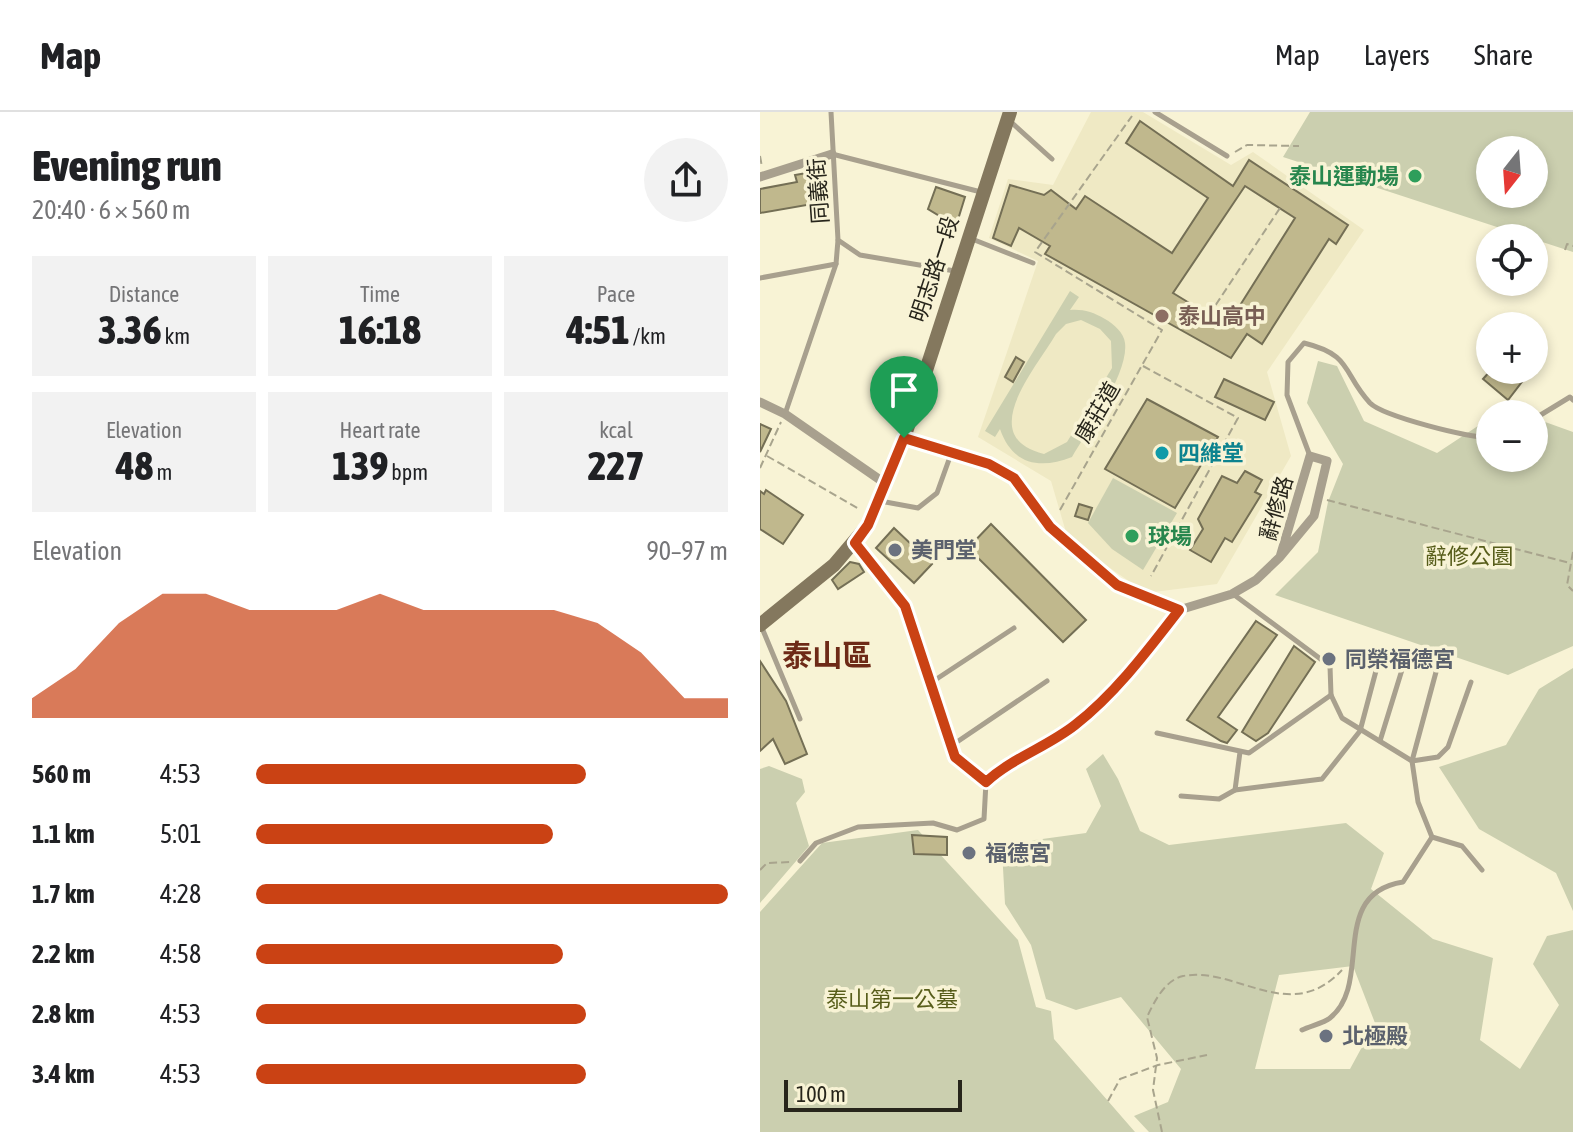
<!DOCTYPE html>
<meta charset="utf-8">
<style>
body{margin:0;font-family:"Asap Condensed","Noto Sans TC",sans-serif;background:#f2f2f2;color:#202124;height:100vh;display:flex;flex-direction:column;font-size:30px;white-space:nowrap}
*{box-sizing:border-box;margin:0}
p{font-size:26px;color:#757577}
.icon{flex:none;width:44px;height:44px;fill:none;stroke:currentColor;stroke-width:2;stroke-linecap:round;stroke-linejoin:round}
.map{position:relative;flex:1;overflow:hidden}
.panel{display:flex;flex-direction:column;background:#fff;width:760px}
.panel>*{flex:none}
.needle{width:52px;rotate:197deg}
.tools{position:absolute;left:716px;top:24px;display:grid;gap:16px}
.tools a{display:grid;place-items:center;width:72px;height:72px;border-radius:50%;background:#fff;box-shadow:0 4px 12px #0003;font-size:40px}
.scale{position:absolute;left:24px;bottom:20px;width:178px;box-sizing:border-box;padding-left:8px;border:4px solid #27251b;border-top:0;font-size:22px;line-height:28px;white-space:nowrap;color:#27251b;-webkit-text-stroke:6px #f8f3d5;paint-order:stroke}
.pin{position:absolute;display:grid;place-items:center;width:68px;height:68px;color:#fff;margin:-82px -34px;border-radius:50% 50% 50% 0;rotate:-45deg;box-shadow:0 0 8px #0007}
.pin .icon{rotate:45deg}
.round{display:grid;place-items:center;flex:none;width:84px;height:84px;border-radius:42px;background:#f2f2f2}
.head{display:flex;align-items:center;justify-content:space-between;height:136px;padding:0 32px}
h1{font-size:44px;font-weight:800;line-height:60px}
.stats{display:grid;grid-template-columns:repeat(3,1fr);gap:12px;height:136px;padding:8px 32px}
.stats div{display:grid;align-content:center;border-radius:0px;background:#f2f2f2;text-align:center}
.stats b{font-size:40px;font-weight:800}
.stats small{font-size:22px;font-weight:400}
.stats p{font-size:22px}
.chart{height:224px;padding:16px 32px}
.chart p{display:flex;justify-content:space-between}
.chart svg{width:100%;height:144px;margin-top:8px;fill:#ca4214;opacity:.7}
ul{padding:0 32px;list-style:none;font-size:26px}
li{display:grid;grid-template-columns:128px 96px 1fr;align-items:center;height:60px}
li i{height:20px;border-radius:10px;background:#ca4214}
header{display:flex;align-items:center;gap:48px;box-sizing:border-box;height:112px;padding:0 40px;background:#fff;border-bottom:2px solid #e0e0e0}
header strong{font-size:38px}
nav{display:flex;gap:44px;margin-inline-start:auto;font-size:28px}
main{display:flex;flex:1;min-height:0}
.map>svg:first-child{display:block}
</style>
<header>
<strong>Map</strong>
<nav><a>Map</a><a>Layers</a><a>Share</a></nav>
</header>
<main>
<section class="panel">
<div class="head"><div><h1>Evening run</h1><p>20:40 · 6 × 560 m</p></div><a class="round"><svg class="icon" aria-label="share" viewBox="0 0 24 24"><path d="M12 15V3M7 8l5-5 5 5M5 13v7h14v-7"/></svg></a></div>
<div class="stats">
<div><p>Distance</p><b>3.36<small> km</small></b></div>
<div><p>Time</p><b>16:18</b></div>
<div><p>Pace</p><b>4:51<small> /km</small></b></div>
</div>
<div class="stats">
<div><p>Elevation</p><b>48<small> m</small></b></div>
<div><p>Heart rate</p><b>139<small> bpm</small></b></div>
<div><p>kcal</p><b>227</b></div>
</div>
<div class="chart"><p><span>Elevation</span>90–97 m</p>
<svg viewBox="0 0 160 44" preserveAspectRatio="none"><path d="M0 44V38L10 29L20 15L30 6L40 6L50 11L60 11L70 11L80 6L90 11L100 11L110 11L120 11L130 15L140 24L150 38L160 38V44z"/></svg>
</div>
<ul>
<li><b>560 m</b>4:53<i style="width:70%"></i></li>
<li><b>1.1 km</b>5:01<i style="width:63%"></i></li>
<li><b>1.7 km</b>4:28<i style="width:100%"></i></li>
<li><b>2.2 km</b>4:58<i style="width:65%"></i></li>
<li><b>2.8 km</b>4:53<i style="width:70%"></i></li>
<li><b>3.4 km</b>4:53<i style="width:70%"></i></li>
</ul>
</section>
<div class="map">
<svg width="813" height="1020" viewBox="0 0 813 1020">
<rect width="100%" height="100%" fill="#f8f3d5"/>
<!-- built -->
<path fill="#efe9c4" d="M331 0H383L471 53 493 40 604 118 507 260 531 344 457 472 386 481 308 427 291 369 218 325 278 149 229 126 248 67 293 73Z"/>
<!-- green -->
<g fill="#cbcfaf" fill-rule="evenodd">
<path d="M550 0H813V140L523 45ZM730 38H774V82H730Z"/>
<path d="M310 179 319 185 310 198C323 197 333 200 345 207 354 212 364 221 365 231 369 261 327 319 312 345 279 358 252 352 240 317L235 325 225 319ZM321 208 340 217 351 229 352 256 307 330 284 342C215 325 275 258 296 222L306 212Z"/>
<path d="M558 249 577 254 604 309 677 341 730 306V346H774V306L813 320V534L748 563 515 483 558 440 568 390 583 352 547 291Z"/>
<path d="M353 366 417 401 383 458 352 437 328 411Z"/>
<path d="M813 556V799L796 761 719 717 679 655 746 633 779 577Z"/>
<path d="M343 642 358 667 380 719 409 733 586 711 624 741 611 777 673 827 733 846 720 928 760 957 799 893 773 852 787 824 813 818V1020H389L374 1004 408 990 421 957 361 885 316 898 286 887 271 833 245 792 242 738 275 728 326 721 341 694 326 657ZM593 854 615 911 590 957H495L519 863Z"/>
<path d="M9 654 42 667 45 680 36 691 49 734 0 791V657Z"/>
<path d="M158 718 258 828 276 895 291 899 294 927 375 1020H0V800L62 731Z"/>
</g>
<!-- building -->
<g fill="#c0b88d" stroke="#746f55" stroke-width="2" fill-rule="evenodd">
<path d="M380 9 473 74 489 48 588 113 576 132 569 127 502 232 487 222 471 246 285 142 290 134 259 116 251 134 233 126 250 73 284 83 291 78 316 97 325 84 412 141 448 86 366 31ZM485 74 535 106 467 214 413 181Z"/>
<path d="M58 59 64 90 0 101V77L37 70 35 63Z"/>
<path d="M176 75 205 85 196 114 168 97Z"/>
<path d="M256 245 264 250 253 270 245 265Z"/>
<path d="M731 258H763L768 262 748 288 723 267Z"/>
<path d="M464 267 514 290 505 308 455 285Z"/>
<path d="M387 287 458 325 415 396 345 357Z"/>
<path d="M0 312 11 317 0 340Z"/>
<path d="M485 359 502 368 495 380 501 383 472 430 465 426 451 450 430 438 443 417 438 407 462 364 477 371Z"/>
<path d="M6 378 43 403 23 432 0 417V379L4 382Z"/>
<path d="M319 392 332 396 328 408 315 404Z"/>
<path d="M231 412 326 508 303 530 208 436Z"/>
<path d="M134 416 172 452 154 471 116 436Z"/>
<path d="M90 450 99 452 104 460 78 477 72 468Z"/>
<path d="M496 509 517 523 458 605 477 618 467 631 461 629 427 608Z"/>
<path d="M534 534 555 550 508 621 496 629 482 620Z"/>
<path d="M0 549 26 589 47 642 25 652 13 627 0 639Z"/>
<path d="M152 723 187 725V743L154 742Z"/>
</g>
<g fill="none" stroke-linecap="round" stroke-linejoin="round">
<!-- path -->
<g stroke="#a8a48d" stroke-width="2" stroke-dasharray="8 4" stroke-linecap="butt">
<path d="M475 40 487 33 539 34"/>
<path d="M0 44 2 55"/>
<path d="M805 138 807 132 813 134"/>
<path d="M449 203 520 96"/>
<path d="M383 254 478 306 391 464"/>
<path d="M7 344 99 397"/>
<path d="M0 356 21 310"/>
<path d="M567 388 810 451"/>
<path d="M300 398 402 218 275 140 372 4"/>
<path d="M813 440 807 473 813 479"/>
<path d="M0 758 7 751 32 750"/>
<path d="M348 989 360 967 398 953 447 943"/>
<path d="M402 1020 393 978 397 946 387 905C394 890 405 868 423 864 477 854 530 914 582 858"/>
</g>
<!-- lane -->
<g stroke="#a8a08e" stroke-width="5">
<path d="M71 0 78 128 100 143 195 159"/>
<path d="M395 0 467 44"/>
<path d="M251 10 292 47"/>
<path d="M72 42 221 80"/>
<path d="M212 127 273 151"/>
<path d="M0 166 76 152 78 128"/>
<path d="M25 302 76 152"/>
<path d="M774 307 810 285 813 288"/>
<path d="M550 344 527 283 528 250 544 231C593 243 582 261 610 291 623 304 711 327 730 325"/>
<path d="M120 389 158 396 177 381 191 342"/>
<path d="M95 431 145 494 195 645 226 670"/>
<path d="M473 482 570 554 571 583 582 606 652 649 658 690 672 725 702 734 722 758"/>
<path d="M2 516 40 607"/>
<path d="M676 560 652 649 678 645 688 635 711 570"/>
<path d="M172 570 254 516"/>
<path d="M397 621 489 641 571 583"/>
<path d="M620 629 645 548"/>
<path d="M191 634 287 569"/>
<path d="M475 678 562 667 600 619 621 540"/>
<path d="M421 684 459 687 475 678 480 640"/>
<path d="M40 749 56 731 98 715 173 711 197 718 224 707 226 670C252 646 287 635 315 613 355 582 388 538 419 498"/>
<path d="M542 918C550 914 564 911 570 906 614 871 567 782 643 770L672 725"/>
</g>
<!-- street -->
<g stroke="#a8a08e" stroke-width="9">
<path d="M0 65 72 42"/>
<path d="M0 290 25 302 126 372"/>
<path d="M144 326 229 352 254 366 290 415 357 473 419 498 472 482 496 468 520 445 554 404 567 349 550 344 520 445"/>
</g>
<!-- secondary -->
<path stroke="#84785e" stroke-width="14" d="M0 513 74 453 108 413 144 326 250 0"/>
</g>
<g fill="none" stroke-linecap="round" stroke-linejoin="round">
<defs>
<path id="route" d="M144 326 229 352 254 366 290 415 357 473 419 498C388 538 355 582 315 613 287 635 252 646 226 670L195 645 145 494 95 431 108 413Z"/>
</defs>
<!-- route casing -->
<use href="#route" stroke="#fff" stroke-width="16"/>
<!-- route -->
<use href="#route" stroke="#ca4214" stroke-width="10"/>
</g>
<!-- markers -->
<g fill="#2e9e5b" stroke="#f8f3d5" stroke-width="3">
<circle cx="655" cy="64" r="8"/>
<circle cx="372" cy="424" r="8"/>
</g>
<circle fill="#8d6e63" stroke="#f8f3d5" stroke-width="3" cx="402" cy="204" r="8"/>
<circle fill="#0f9aa8" stroke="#f8f3d5" stroke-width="3" cx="402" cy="341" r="8"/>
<g fill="#6b7280" stroke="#f8f3d5" stroke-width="3">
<circle cx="135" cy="438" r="8"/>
<circle cx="569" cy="547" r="8"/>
<circle cx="209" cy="741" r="8"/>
<circle cx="566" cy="924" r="8"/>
</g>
<g text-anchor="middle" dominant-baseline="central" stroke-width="7" stroke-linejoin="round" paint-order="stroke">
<!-- leisure labels -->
<g font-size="22" font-weight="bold" fill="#27864d" stroke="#f8f3d5" text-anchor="end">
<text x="639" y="64">泰山運動場</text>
<text x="388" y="424" text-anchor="start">球場</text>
</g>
<!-- street labels -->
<g font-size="22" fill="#27251b" stroke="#f8f3d5">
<text transform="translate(58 79) rotate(-94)">同義街</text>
<text transform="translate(174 157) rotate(-72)">明志路一段</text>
<text transform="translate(337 300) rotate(-60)">康莊道</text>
<text transform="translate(516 396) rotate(-74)">辭修路</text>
</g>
<!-- education labels -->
<g font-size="22" font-weight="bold" fill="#785e54" stroke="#f8f3d5" text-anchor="start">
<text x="418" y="204">泰山高中</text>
</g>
<!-- culture labels -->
<g font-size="22" font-weight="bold" fill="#0d838f" stroke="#f8f3d5" text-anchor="start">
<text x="418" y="341">四維堂</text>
</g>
<!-- worship labels -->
<g font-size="22" font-weight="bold" fill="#5b616d" stroke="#f8f3d5" text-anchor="start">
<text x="151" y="438">美門堂</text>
<text x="585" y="547">同榮福德宮</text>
<text x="225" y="741">福德宮</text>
<text x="582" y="924">北極殿</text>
</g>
<!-- park labels -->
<g font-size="22" fill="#575d1a" stroke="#f8f3d5">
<text x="709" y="444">辭修公園</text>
<text x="132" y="887">泰山第一公墓</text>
</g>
<!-- district labels -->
<g font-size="30" font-weight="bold" fill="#6d2a17" stroke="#f8f3d5">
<text x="67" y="543">泰山區</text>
</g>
</g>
</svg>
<div class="tools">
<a><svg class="needle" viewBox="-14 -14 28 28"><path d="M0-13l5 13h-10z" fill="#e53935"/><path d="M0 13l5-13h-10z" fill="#757577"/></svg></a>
<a><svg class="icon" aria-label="locate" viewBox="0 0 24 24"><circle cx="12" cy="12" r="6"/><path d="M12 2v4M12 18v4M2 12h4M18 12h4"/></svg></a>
<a>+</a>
<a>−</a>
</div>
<div class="scale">100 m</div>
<div class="pin" style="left:144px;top:326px;background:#1e9e55"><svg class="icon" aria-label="arrive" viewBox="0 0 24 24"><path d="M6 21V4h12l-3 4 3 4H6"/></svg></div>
</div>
</main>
